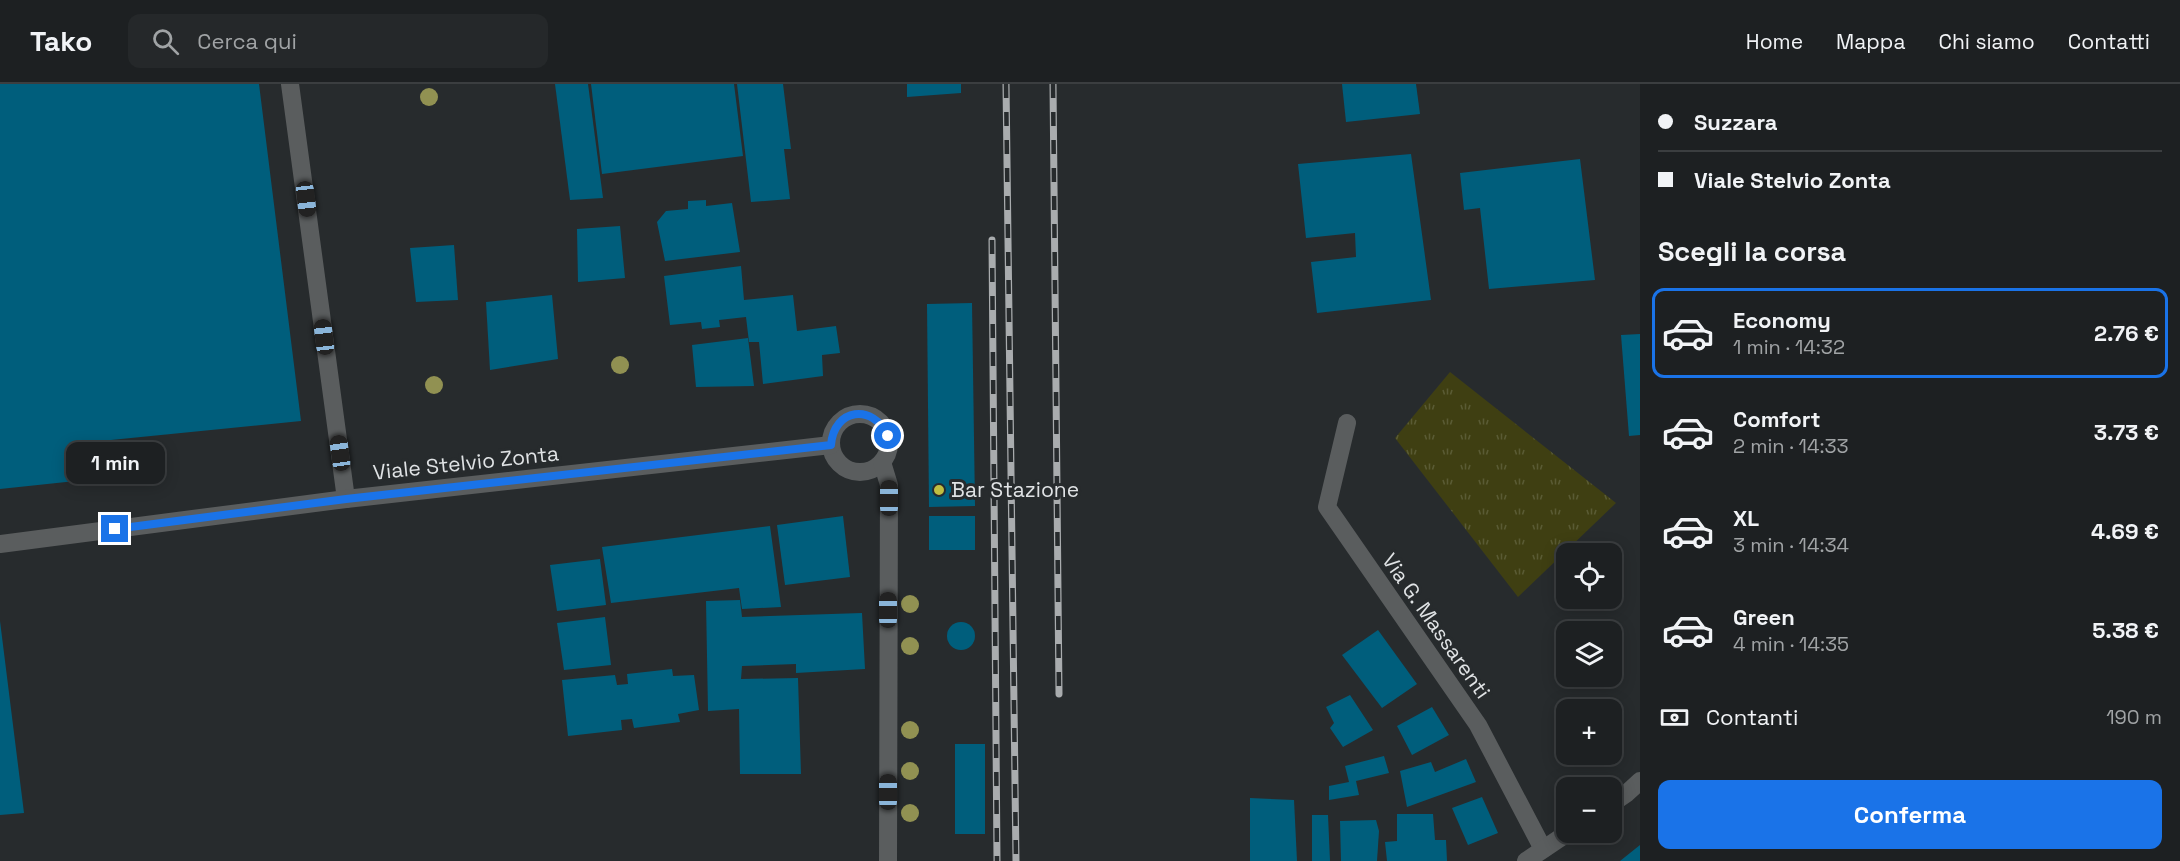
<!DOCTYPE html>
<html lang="it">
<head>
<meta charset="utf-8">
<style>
  body { margin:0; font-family:"Space Grotesk",sans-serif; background:#25282a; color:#f1f3f6; height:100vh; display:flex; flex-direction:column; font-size:22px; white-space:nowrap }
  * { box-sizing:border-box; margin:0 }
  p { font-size:20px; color:#a0a3a5 }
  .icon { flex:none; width:33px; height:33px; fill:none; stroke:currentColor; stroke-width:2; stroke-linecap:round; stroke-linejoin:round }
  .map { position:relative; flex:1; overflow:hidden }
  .panel { display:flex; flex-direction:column; background:#1d2022; width:540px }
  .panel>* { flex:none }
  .top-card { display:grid; align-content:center; height:132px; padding:0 18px; background:#1d2022 }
  .tools { position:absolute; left:1556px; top:459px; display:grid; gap:12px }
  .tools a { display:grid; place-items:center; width:66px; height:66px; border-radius:12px; background:#1d2022; box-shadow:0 3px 15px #0003,0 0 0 2px #3b3e40; font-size:30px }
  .end { position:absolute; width:27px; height:27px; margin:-14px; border:8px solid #1a73e8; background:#fff; box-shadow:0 0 0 3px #fff }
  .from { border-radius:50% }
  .bubble { position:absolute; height:42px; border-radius:12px; background:#1d2022; box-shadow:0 3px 15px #0003,0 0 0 2px #3b3e40; font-size:20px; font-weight:700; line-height:42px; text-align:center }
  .car { position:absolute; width:18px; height:36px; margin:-18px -9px; border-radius:8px; box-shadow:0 0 4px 2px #0007; background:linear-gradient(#222 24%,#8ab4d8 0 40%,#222 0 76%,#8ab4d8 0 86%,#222 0) }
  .top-card b { display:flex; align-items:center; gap:21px; height:57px; font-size:22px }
  .top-card b+b { border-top:2px solid #3b3e40 }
  .top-card i { width:15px; height:15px; background:#f1f3f6 }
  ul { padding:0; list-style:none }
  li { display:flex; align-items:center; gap:18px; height:90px; margin:0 12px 9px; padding:0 6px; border:3px solid transparent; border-radius:12px }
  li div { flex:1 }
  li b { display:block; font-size:22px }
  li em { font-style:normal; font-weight:700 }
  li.selected { border-color:#1a73e8 }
  li>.icon { width:54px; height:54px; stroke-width:1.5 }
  h2 { padding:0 18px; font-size:27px; line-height:72px }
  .pay { display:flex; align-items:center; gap:15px; height:66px; padding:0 18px; font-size:22px }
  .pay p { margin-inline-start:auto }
  .action { display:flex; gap:12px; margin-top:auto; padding:12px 18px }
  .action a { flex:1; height:69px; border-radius:12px; background:#1a73e8; color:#fff; font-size:24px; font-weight:700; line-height:69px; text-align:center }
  header { display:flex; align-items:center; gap:36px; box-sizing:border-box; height:84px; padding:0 30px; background:#1d2022; border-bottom:2px solid #3b3e40 }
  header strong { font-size:28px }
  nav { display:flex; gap:33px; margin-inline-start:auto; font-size:21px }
  .search { width:420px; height:54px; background:#25282a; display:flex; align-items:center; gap:15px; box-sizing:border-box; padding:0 21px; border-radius:12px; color:#a0a3a5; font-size:22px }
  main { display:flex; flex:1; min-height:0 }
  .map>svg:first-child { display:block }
  .grass { fill:url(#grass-tufts) }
  .building { fill:#005e7c }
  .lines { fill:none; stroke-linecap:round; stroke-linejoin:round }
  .street { stroke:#5a5d5e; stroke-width:18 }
  .rail-casing { stroke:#a9acae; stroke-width:7 }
  .rail { stroke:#272b2d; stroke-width:4.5; stroke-dasharray:14; stroke-linecap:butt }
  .tree { fill:#919152 }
  .route { stroke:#1a73e8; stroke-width:8 }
  .poi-dot { fill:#c0be41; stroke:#272b2d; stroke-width:2 }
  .labels { text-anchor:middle; stroke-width:6; stroke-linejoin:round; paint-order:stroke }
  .street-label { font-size:21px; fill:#e0e3e5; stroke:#272b2d }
  .poi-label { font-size:21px; fill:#e0e3e5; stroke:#272b2d; text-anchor:start }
</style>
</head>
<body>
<header>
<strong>Tako</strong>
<div class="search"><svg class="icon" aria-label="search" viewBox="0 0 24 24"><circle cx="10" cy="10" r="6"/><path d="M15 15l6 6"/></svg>Cerca qui</div>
<nav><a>Home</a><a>Mappa</a><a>Chi siamo</a><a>Contatti</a></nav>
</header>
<main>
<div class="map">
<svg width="1640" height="777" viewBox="0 0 1640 777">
  <defs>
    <pattern id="grass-tufts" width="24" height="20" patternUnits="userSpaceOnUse" patternTransform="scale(1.5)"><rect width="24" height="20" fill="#3f3f12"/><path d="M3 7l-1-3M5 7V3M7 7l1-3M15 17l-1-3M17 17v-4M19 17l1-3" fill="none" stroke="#5a5b34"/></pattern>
  </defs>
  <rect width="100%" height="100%" fill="#272b2d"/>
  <polygon class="grass" points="1450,288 1616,419 1518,513 1395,354"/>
  <g class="building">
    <polygon points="0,0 259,0 301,337 91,358 104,394 0,405"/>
    <polygon points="555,0 588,0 603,114 570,116"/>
    <polygon points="591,0 734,0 743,72 602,90"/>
    <polygon points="737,0 783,0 791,65 784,65 790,115 751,118"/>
    <polygon points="907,0 961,0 961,9 907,13"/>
    <polygon points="1342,0 1416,0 1420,30 1346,38"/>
    <polygon points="1411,70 1431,216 1317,229 1311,178 1356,173 1355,149 1306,154 1298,80"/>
    <polygon points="1580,75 1595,196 1489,205 1480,124 1464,126 1460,89"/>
    <polygon points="706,116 706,122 732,119 740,168 665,177 657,138 666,127 688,125 688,117"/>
    <polygon points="620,142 625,194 578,198 577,145"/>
    <polygon points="454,161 458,216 416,218 410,164"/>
    <polygon points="741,182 744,216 793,211 797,247 836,242 840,269 822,271 823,292 763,300 759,258 749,258 746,233 719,236 720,243 702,245 701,238 670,241 664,192"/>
    <polygon points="552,211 558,275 490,286 486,218"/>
    <polygon points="972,219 975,422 929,423 927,220"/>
    <polygon points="1640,250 1640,351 1629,352 1621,251"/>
    <polygon points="748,254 754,302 696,303 692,261"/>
    <polygon points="843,432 850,493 785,501 777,441"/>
    <rect x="929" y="432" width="46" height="34"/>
    <polygon points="770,442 781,523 742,525 739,504 611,519 602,463"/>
    <polygon points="600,475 606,521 557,527 550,481"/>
    <polygon points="740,516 742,533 862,529 865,585 796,589 796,580 742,582 741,595 798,594 801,690 740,690 739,625 708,627 706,517"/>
    <polygon points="605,533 611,581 564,586 557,539"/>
    <polygon points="0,537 24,729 0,731"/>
    <circle cx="961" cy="552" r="14"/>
    <polygon points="1378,546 1417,600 1382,624 1342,571"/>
    <polygon points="672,585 673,592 694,591 699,626 678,630 680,638 634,644 632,635 621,636 622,646 568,652 562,596 615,591 617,601 628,600 627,590"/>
    <polygon points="1350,611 1373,646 1343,663 1330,644 1334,639 1326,623"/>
    <polygon points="1432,623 1449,651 1412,671 1397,642"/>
    <rect x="955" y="660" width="30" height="90"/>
    <polygon points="1384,672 1389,689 1356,697 1359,711 1329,716 1329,702 1349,698 1345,682"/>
    <polygon points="1466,675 1476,698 1407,723 1400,687 1431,678 1435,688"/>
    <polygon points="1482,713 1498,749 1468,761 1452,724"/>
    <polygon points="1250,714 1294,716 1297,777 1250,777"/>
    <polygon points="1397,730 1433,730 1435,756 1446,756 1447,777 1387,777 1385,758 1397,757"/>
    <polygon points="1312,731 1328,731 1330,777 1312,777"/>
    <polygon points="1376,736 1379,747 1377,777 1341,777 1340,737"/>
    <polygon points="1640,761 1640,777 1620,777"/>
  </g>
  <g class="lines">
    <g class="street">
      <polyline points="290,0 346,415"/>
      <circle cx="860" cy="359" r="29"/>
      <polyline points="1347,339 1327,423 1478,641 1543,765"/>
      <polyline points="882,378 889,401 888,777"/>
      <polyline points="0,460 346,415 831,361"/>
      <polyline points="1611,720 1627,709 1640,697"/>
      <polyline points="1526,777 1569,748"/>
    </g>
    <g class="rail-casing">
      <g id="rail">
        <polyline points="1006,0 1016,777"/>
        <polyline points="1053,0 1059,610"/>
        <polyline points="992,156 997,777"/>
      </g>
    </g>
    <use href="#rail" class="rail"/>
  </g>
  <g class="tree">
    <circle cx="429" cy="13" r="9"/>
    <circle cx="620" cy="281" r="9"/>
    <circle cx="434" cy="301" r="9"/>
    <circle cx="910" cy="520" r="9"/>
    <circle cx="910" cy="562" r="9"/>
    <circle cx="910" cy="646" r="9"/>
    <circle cx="910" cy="687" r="9"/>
    <circle cx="910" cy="729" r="9"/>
  </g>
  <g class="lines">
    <path class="route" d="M115 445 346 415 831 361C834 324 873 319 888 352"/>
  </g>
  <circle class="poi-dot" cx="939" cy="406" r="6"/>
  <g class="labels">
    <g class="street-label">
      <text transform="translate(466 379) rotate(-6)" y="7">Viale Stelvio Zonta</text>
      <text transform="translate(1436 542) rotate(55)" y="7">Via G. Massarenti</text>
    </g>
    <g class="poi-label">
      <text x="951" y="413">Bar Stazione</text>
    </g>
  </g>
</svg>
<div class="tools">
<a><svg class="icon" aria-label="locate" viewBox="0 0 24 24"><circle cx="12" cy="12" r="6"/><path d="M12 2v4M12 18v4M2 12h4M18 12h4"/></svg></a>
<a><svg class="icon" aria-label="layers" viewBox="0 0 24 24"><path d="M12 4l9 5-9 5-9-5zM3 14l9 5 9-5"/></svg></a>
<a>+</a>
<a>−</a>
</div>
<i class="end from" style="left:888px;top:352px"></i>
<i class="end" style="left:115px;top:445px"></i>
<div class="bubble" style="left:66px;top:358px;width:99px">1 min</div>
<i class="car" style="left:306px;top:115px;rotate:173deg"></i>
<i class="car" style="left:324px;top:253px;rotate:353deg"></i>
<i class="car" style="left:340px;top:369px;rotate:352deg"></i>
<i class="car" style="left:889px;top:414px;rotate:0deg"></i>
<i class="car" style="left:888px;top:526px;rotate:0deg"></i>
<i class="car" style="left:888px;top:708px;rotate:0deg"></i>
</div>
<section class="panel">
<div class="top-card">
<b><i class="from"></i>Suzzara</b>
<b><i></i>Viale Stelvio Zonta</b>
</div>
<h2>Scegli la corsa</h2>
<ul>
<li class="selected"><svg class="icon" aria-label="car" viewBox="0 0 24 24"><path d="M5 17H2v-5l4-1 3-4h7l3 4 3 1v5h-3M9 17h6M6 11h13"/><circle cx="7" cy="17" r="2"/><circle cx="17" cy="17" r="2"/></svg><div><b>Economy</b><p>1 min · 14:32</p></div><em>2.76 €</em></li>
<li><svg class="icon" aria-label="car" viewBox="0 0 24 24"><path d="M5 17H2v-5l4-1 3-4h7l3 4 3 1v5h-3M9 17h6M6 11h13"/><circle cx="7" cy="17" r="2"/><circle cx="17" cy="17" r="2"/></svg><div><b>Comfort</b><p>2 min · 14:33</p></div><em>3.73 €</em></li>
<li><svg class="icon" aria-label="car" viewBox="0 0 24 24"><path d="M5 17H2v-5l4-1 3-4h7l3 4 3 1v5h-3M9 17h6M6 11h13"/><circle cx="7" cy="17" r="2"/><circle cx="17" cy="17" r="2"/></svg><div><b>XL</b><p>3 min · 14:34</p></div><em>4.69 €</em></li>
<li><svg class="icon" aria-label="car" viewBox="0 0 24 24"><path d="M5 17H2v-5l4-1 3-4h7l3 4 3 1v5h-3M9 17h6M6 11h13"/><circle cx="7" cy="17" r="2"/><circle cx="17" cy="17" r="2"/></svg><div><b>Green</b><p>4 min · 14:35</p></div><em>5.38 €</em></li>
</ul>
<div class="pay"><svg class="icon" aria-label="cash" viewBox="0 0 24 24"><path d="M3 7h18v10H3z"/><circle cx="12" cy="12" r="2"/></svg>Contanti<p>190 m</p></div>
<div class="action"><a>Conferma</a></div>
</section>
</main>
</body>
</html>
